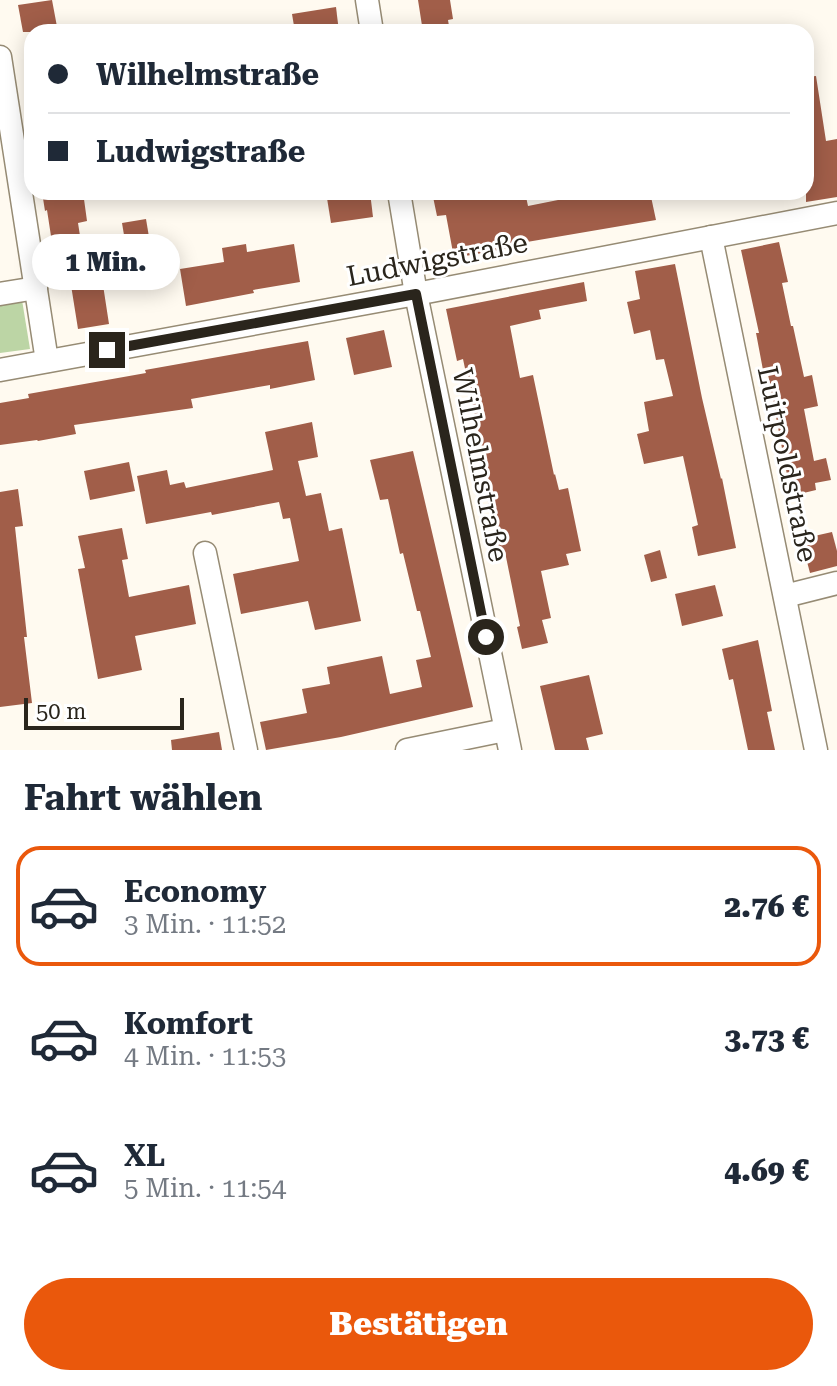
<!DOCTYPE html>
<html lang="de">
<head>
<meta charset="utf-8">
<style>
  body { margin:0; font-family:"Roboto Serif",serif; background:#f6f6f7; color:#1f2937; height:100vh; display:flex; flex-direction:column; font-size:30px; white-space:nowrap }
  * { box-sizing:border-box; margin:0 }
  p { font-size:26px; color:#747a83 }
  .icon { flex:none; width:44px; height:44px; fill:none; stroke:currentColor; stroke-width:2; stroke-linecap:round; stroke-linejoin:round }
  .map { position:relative; height:750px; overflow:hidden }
  .details { display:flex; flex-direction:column; background:#fff; flex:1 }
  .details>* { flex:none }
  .guide { position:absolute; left:24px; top:24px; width:790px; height:176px; border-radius:24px; box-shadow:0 4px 20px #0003; display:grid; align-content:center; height:176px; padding:0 24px; background:#fff }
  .scale { position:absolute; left:24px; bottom:20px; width:160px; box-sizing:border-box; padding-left:8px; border:4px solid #2a251c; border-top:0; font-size:22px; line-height:28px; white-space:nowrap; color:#2a251c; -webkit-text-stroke:6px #fff; paint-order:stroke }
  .end { position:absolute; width:36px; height:36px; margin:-18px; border:10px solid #2a251c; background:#fff; box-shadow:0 0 0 4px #fff }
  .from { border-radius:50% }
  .bubble { position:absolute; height:56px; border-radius:28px; background:#fff; box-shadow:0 4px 20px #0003; font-size:26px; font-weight:800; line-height:56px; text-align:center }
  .guide b { display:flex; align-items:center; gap:28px; height:76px; font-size:30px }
  .guide b+b { border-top:2px solid #e0e1e3 }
  .guide i { width:20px; height:20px; background:#1f2937 }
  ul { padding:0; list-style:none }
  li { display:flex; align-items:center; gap:24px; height:120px; margin:0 16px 12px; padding:0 8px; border:4px solid transparent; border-radius:24px }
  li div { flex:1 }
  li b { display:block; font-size:30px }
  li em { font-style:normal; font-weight:800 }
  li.on { border-color:#ea580c }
  li>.icon { width:72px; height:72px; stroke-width:1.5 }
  h2 { padding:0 24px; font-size:36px; line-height:96px }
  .action { display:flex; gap:16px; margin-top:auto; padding:16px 24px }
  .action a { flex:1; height:92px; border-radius:48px; background:#ea580c; color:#fff; font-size:32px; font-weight:800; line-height:92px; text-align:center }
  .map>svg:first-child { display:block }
  .green { fill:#bcd5a5 }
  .building { fill:#a15e49 }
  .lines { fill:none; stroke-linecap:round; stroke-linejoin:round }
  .minor-casing { stroke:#968b74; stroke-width:25 }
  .minor { stroke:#fff; stroke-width:22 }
  .route { stroke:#2a251c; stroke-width:10 }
  .labels { text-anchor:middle; stroke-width:6; stroke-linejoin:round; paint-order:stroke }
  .street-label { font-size:28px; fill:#2a251c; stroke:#fff }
</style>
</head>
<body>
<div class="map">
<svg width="837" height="750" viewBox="0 0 837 750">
  <rect width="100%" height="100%" fill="#fffaf0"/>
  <polygon class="green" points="22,300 30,349 0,353 0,304"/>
  <g class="building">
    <polygon points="52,0 58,32 23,32 18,5"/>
    <polygon points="418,0 450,0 453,19 448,20 450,32 423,32"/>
    <polygon points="336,7 339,32 295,32 292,14"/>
    <polygon points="816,76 826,141 837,139 837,197 806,202 806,77"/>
    <polygon points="42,192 83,192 87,221 78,223 88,287 103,285 109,324 78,329 67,260 55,262 47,210 45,211"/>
    <polygon points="326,192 370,192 373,217 331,223"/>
    <polygon points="432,192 525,192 528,206 573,197 572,192 650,192 656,220 521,243 522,246 454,258 446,215 437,216"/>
    <polygon points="146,219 156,279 132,283 122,223"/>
    <polygon points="779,242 788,282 782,283 791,326 793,326 804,377 812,375 818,406 804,409 814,461 826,458 831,480 815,483 816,490 791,496 767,369 763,370 756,333 759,333 741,250"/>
    <polygon points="246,244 247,252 294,244 300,282 253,290 254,293 186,306 180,269 224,262 222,248"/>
    <polygon points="675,264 702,398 721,479 722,478 736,548 698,556 692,527 698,525 683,456 644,464 637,434 649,431 644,402 673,396 664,359 656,360 650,330 634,334 627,302 640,299 635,271"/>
    <polygon points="584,282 587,301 539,310 541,319 510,326 520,378 533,375 554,475 555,474 559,490 568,488 581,551 566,554 569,565 541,571 551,618 542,620 548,643 522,649 517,627 520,626 505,552 499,553 485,488 490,486 463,359 457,361 446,309"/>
    <polygon points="384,330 392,367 354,375 346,338"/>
    <polygon points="308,341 315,380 270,389 270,385 191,399 193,408 74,425 76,434 38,441 37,440 0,445 0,403 29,398 28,394 146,373 145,370"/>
    <polygon points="312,422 318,457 298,461 306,496 321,493 329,531 342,528 361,621 315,630 308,601 241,614 233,574 299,561 290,518 283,519 279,502 212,515 211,512 146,524 137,476 167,470 170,485 184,482 186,488 273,470 265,432"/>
    <polygon points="413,451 473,707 341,737 266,750 260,722 307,713 302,689 330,684 327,667 382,656 390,694 422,687 416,660 431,657 420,611 417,611 403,553 400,554 388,499 380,500 370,460"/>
    <polygon points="129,462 135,491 90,500 84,471"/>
    <polygon points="18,489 23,526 15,527 27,637 24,637 32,703 0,707 0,492"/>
    <polygon points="122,528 128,559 122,560 129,597 189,585 196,624 135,636 142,670 98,679 78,569 85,568 78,536"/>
    <polygon points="832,532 837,551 837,566 810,573 801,539"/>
    <polygon points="660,550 667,578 651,582 644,555"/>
    <polygon points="715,585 723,616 682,626 675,594"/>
    <polygon points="758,640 772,711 767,712 775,750 748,750 733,679 729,680 722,649"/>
    <polygon points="589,675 603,734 586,738 589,750 555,750 540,686"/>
    <polygon points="219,732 222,750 172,750 171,740"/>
  </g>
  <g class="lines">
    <g class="minor-casing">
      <g id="minor">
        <polyline points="367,0 372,32"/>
        <polyline points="0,57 47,361"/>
        <polyline points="399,192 416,294 510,750"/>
        <polyline points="711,237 816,750"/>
        <polyline points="0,294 36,288"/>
        <polyline points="0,370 416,294 837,213"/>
        <polyline points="205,553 246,750"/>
        <polyline points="785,596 837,583"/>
        <polyline points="407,750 505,730"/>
      </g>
    </g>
    <use href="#minor" class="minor"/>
  </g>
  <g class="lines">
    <polyline class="route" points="107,350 416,294 486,637"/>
  </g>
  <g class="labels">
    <g class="street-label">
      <text transform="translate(437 259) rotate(-11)" y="10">Ludwigstraße</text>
      <text transform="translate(788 464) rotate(78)" y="10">Luitpoldstraße</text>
      <text transform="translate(481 465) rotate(79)" y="10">Wilhelmstraße</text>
    </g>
  </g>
</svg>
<div class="scale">50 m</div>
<i class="end from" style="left:486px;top:637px"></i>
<i class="end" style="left:107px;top:350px"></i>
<div class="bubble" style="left:32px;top:234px;width:148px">1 Min.</div>
<div class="guide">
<b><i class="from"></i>Wilhelmstraße</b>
<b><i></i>Ludwigstraße</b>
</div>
</div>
<section class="details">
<h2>Fahrt wählen</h2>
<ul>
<li class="on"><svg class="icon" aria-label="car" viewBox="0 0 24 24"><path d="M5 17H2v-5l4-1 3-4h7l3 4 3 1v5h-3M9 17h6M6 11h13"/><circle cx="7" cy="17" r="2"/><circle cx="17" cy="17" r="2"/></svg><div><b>Economy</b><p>3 Min. · 11:52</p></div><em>2.76 €</em></li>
<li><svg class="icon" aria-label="car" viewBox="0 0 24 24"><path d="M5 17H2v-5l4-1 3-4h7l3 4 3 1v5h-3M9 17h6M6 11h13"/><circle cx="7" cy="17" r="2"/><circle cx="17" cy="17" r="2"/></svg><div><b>Komfort</b><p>4 Min. · 11:53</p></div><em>3.73 €</em></li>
<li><svg class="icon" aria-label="car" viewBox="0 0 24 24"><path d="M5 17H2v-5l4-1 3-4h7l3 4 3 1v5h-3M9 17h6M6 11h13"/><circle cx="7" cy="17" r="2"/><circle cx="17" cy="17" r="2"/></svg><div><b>XL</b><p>5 Min. · 11:54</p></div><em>4.69 €</em></li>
</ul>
<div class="action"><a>Bestätigen</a></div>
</section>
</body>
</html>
